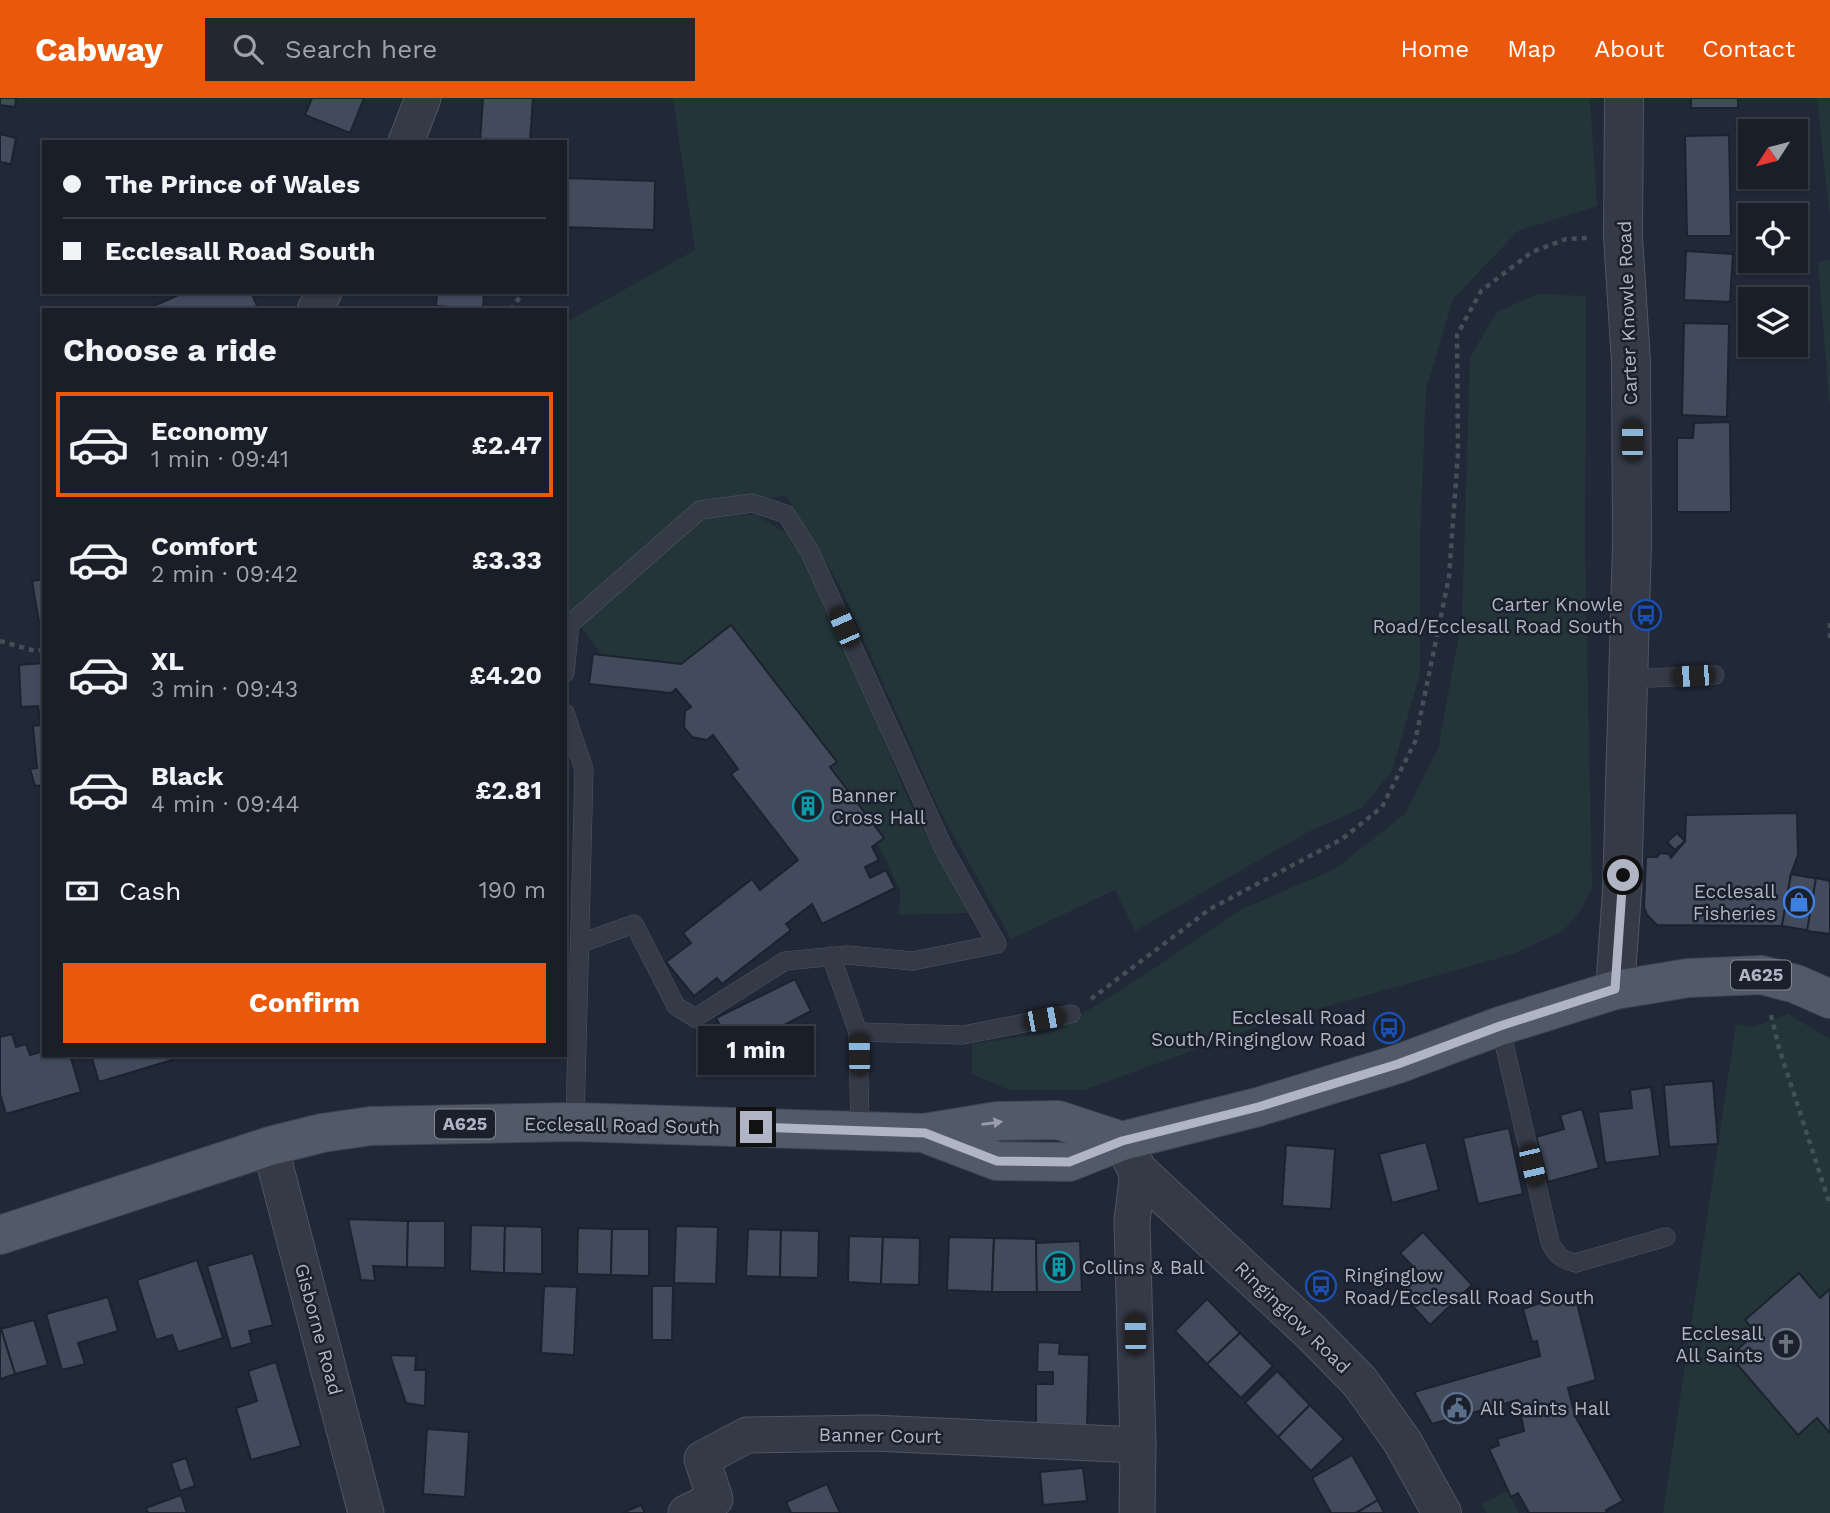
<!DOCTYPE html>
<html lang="en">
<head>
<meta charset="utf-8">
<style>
  body { margin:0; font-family:"Work Sans",sans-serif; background:#222731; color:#f1f3f6; height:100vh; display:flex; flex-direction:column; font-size:26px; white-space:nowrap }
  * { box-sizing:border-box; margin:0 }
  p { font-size:23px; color:#9fa2a8 }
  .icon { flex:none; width:38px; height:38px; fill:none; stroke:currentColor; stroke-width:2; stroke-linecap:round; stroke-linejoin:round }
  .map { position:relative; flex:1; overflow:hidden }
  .sheet { position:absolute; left:42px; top:210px; width:525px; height:749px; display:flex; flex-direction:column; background:#191e29; border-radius:0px; box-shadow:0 2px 5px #0004,0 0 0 2px #373c46 }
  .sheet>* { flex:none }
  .banner { position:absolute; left:42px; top:42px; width:525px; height:154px; border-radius:0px; box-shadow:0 2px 5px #0004,0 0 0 2px #373c46; display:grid; align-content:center; height:154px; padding:0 21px; background:#191e29 }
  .needle { width:46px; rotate:234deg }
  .fabs { position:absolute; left:1738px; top:21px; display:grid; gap:14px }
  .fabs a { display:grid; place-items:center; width:70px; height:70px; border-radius:0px; background:#191e29; box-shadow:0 2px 5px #0004,0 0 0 2px #373c46; font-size:35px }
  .end { position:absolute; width:32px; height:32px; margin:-16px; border:9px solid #afb5c4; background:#111; box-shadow:0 0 0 4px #111 }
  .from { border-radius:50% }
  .bubble { position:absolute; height:49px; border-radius:0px; background:#191e29; box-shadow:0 2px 5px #0004,0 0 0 2px #373c46; font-size:23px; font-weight:700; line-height:49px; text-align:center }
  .car { position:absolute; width:21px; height:42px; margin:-21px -10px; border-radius:9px; box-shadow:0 0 5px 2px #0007; background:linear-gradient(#222 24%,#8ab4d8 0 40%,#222 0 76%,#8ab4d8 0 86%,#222 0) }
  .banner b { display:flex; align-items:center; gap:24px; height:66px; font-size:26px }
  .banner b+b { border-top:2px solid #373c46 }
  .banner i { width:18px; height:18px; background:#f1f3f6 }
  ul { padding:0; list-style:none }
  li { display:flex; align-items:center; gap:21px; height:105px; margin:0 14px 10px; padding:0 7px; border:4px solid transparent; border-radius:0px }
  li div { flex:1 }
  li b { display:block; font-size:26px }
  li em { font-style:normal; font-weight:700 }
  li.on { border-color:#ea580c }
  li>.icon { width:63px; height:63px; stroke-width:1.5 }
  h2 { padding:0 21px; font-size:32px; line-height:84px }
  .pay { display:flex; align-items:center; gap:18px; height:77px; padding:0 21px; font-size:26px }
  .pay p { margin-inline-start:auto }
  .primary-button { display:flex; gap:14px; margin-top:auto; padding:14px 21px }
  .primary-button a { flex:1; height:80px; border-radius:0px; background:#ea580c; color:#fff; font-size:28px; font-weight:700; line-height:80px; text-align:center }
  header { display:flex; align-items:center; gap:42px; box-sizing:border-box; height:98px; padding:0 35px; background:#ea580c; color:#fff }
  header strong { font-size:33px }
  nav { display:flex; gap:38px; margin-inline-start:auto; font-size:24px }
  .search { width:490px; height:63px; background:#222731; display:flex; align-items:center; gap:18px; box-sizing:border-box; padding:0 24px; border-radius:0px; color:#9fa2a8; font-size:26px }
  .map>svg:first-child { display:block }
  .green { fill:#243539 }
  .building { fill:#424b5c; stroke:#1c222e; stroke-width:2 }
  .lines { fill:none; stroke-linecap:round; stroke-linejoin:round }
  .service-casing { stroke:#4f5562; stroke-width:19 }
  .minor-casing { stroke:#4f5562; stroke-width:37 }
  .tertiary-casing { stroke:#4f5562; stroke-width:40 }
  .primary-casing { stroke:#3e4451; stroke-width:40 }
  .path { stroke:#415155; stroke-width:4.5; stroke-dasharray:5 5; stroke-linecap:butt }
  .service { stroke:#353a47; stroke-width:18 }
  .minor { stroke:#353a47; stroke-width:35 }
  .tertiary { stroke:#353a47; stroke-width:38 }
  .primary { stroke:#525967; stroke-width:38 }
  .oneway { fill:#989ead }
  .route { stroke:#afb5c4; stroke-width:9 }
  .labels { text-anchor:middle; stroke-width:5; stroke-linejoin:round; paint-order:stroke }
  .shield { fill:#1a202c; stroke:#828896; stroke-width:2 }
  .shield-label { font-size:18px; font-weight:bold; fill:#afb5c4 }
  .street-label { font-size:19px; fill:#afb5c4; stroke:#1a202c }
  .poi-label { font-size:19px; fill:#afb5c4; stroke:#1a202c; text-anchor:end }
</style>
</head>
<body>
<header>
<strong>Cabway</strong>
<div class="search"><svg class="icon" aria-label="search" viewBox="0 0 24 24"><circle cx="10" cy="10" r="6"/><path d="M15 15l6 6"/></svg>Search here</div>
<nav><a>Home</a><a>Map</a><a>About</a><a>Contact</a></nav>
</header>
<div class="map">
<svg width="1830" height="1415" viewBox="0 0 1830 1415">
  <rect width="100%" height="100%" fill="#212837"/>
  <g class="green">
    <polygon points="673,0 1590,0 1597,108 1518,133 1453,201 1426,291 1420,441 1420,576 1392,673 1362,710 1308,734 1135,833 1115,792 1011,841 939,711 840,488 786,398 700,409 565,528 565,225 695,152"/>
    <polygon points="1817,0 1830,0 1830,121"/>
    <polygon points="1830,162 1830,313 1818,164"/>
    <polygon points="1538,196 1586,198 1585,451 1592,789 1579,815 1563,833 1513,856 1268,925 1084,992 1009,992 972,976 972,946 1053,934 1143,878 1240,812 1335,771 1405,716 1438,651 1462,521 1470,259 1497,214"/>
    <polygon points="735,417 757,417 795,441 821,487 910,706 968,815 899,817 900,792 877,745 884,739 830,669 836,663 731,527 681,566 602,557 578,525 693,422"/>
    <polygon points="1788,916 1830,941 1830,1415 1663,1415 1736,926 1753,929"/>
    <polygon points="1508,1393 1519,1415 1487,1415 1482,1406"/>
  </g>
  <g class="building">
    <polygon points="0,0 16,0 15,9 0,7"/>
    <polygon points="312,0 364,0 350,35 305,17"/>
    <polygon points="483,0 533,0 530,44 480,44"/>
    <rect x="1691" y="0" width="47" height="10"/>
    <polygon points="0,36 16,40 11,66 0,64"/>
    <polygon points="1729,37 1731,138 1687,138 1685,38"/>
    <polygon points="565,80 655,83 654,132 565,129"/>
    <polygon points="1686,153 1733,156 1730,204 1684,202"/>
    <polygon points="185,194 251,194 259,212 145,212"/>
    <polygon points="437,194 484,194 483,212 436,208"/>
    <polygon points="1684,225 1729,226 1727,319 1682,317"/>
    <polygon points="1730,324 1731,414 1677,414 1677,340 1693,340 1694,325"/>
    <polygon points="44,481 44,524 39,524 32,483"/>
    <polygon points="731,527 837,664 830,669 884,740 872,749 879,762 865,769 870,780 886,772 895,790 822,826 812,806 786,826 791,832 722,886 717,880 694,898 666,864 691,845 683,835 752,781 760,792 798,762 731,676 738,671 713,637 707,642 692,639 684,629 685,613 691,609 676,591 671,595 589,586 593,556 681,566"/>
    <polygon points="44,565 44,687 35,688 30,671 37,670 33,628 41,627 38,608 21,609 19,567"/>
    <polygon points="1797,715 1798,757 1791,776 1782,828 1657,827 1647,817 1644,809 1646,759 1657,759 1660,755 1669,756 1671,760 1685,743 1686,717"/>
    <polygon points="1677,735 1685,743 1675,752 1667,744"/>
    <polygon points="1791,776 1830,783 1830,836 1782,828"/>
    <polygon points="1816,780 1830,783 1830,836 1807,833"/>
    <polygon points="795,881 811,913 786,926 802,957 773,972 755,935 730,947 716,920"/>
    <polygon points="12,936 16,949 26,946 30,957 44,953 44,957 70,957 81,994 6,1016 0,996 0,939"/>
    <polygon points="91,957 170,957 172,962 99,984"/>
    <polygon points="1713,983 1718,1046 1669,1049 1664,987"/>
    <polygon points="1651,989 1660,1058 1605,1065 1598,1014 1632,1010 1630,992"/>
    <polygon points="1582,1011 1599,1070 1548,1084 1536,1039 1564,1031 1560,1017"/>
    <polygon points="1509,1030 1523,1096 1478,1106 1463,1040"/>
    <polygon points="1426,1044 1439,1092 1392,1105 1379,1056"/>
    <polygon points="1286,1047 1335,1051 1331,1111 1282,1108"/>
    <polygon points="348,1121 408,1123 407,1169 373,1168 375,1183 361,1182"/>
    <polygon points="408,1123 445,1123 445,1170 407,1169"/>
    <polygon points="471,1127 505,1128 504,1175 470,1173"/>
    <polygon points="505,1128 542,1129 542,1176 504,1175"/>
    <polygon points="676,1128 718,1129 716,1186 674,1185"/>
    <polygon points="578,1130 612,1131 611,1177 577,1176"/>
    <polygon points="612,1131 649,1131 649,1178 611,1177"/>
    <polygon points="748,1131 781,1132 780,1179 746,1178"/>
    <polygon points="781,1132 819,1133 818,1180 780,1179"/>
    <polygon points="1423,1134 1472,1187 1430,1227 1399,1193 1419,1175 1400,1155"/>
    <polygon points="849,1138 883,1139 881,1186 848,1184"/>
    <polygon points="883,1139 920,1140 919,1187 881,1186"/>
    <polygon points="949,1139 994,1140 992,1194 947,1192"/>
    <polygon points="994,1140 1036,1141 1037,1194 992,1194"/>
    <polygon points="1080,1143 1082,1194 1037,1194 1036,1145"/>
    <polygon points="253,1155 273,1227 249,1233 252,1245 231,1251 207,1168"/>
    <polygon points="197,1162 223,1240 178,1254 172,1237 156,1242 137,1182"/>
    <polygon points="1799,1175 1820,1200 1830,1191 1830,1335 1817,1320 1798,1337 1730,1258 1756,1235 1745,1222"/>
    <polygon points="544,1188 577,1189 574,1257 541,1255"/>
    <polygon points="652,1188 673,1188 672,1242 652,1242"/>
    <polygon points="1574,1193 1596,1282 1568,1290 1575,1318 1623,1403 1606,1412 1607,1415 1529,1415 1518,1395 1511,1399 1489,1351 1499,1347 1497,1341 1524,1333 1518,1302 1432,1326 1414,1294 1540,1258 1537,1243 1532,1244 1523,1211"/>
    <polygon points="108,1199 118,1233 78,1245 85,1266 62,1272 46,1216"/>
    <polygon points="1207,1201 1240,1235 1207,1266 1175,1233"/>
    <polygon points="34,1222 48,1267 15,1276 1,1231"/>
    <polygon points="1,1231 15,1276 0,1281 0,1232"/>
    <polygon points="1240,1235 1273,1268 1241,1300 1207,1266"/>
    <polygon points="1038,1244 1060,1245 1059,1256 1089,1257 1087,1328 1036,1327 1036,1286 1053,1286 1053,1274 1037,1274"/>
    <polygon points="390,1257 416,1258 415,1272 426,1272 425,1308 406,1305"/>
    <polygon points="276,1264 301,1348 251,1362 236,1310 257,1303 248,1273"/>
    <polygon points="1277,1273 1310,1307 1278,1339 1245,1305"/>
    <polygon points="1310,1307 1344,1341 1311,1373 1278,1339"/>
    <polygon points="427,1331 469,1334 465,1399 423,1396"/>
    <polygon points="1352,1357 1378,1402 1356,1415 1331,1415 1312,1380"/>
    <polygon points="186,1360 195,1388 180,1393 171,1365"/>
    <polygon points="1083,1370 1087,1403 1043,1407 1040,1374"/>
    <polygon points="827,1386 840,1415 791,1415 786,1404"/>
    <polygon points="181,1397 187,1415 148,1415 146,1410"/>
    <polygon points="1378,1402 1384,1415 1356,1415"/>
    <polygon points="641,1407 645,1415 622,1415"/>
  </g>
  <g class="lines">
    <g class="service-casing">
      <g id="service">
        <polyline points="565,575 570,526 700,412 752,405 786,416 810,454 944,751 997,846 913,863 847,857 785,863 695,920 676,908 634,826 581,845"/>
        <polyline points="1629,581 1715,577"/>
        <polyline points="565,615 584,671 575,1024"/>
        <polyline points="831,858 858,934 963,937 1071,916"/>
        <path d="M1500 928 1550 1144C1556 1157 1562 1162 1576 1165L1666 1139"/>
        <polyline points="858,934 860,1032"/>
      </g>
    </g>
    <g class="minor-casing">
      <g id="minor">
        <polyline points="406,44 423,0"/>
        <polyline points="315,212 324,194"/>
        <polyline points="270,1048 366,1415"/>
        <polyline points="686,1415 715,1401 702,1361 747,1337 872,1335 1138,1347"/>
        <polyline points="1137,1415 1138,1347 1132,1123 1138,1073"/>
      </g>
    </g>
    <g class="tertiary-casing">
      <g id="tertiary">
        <polyline points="1615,892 1622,793 1632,446 1631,264 1623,139 1624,0"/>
        <polyline points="1122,1043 1138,1073 1311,1234 1360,1284 1402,1343 1442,1415"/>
      </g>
    </g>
    <g class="primary-casing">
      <g id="primary">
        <polyline points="926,1036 997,1063 1069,1064 1122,1043 1258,1009 1398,966 1500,928 1615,892 1688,880 1762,877 1796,886 1830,901"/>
        <polyline points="0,1137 270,1048 322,1035 371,1028 575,1024 924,1035 997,1023 1058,1022 1122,1043"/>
      </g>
    </g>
    <g class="path">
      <polyline points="511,212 523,194"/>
      <polyline points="1830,525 1830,542"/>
      <polyline points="0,543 35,553 44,552"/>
      <polyline points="1091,901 1210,811 1342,741 1382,709 1415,644 1449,479 1458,355 1457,237 1481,193 1532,154 1566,141 1588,140"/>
      <polyline points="1771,917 1779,950 1830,1107"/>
    </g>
    <use href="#service" class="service"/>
    <use href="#minor" class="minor"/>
    <use href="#tertiary" class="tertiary"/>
    <use href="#primary" class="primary"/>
  </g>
  <defs><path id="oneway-solid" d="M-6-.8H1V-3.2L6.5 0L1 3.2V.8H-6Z" transform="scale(1.75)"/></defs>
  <use class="oneway" href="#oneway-solid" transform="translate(992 1025) rotate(-7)"/>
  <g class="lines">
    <polyline class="route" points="756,1029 925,1035 997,1063 1069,1064 1122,1043 1258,1009 1398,966 1500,928 1615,891 1623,777"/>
  </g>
  <defs>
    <g id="bus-ring" transform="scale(1.575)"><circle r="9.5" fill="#1a202c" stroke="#1a4fb4" stroke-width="1.5"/><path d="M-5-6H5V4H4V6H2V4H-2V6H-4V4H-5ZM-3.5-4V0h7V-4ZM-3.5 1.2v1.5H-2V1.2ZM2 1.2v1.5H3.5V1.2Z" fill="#1a4fb4"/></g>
    <g id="building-ring" transform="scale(1.575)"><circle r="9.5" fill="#1a202c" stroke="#0f9aa8" stroke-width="1.5"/><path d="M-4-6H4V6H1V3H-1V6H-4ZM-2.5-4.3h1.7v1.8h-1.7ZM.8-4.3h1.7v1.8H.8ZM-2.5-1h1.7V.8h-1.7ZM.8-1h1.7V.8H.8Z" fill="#0f9aa8"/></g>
    <g id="shop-ring" transform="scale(1.575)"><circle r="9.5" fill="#1a202c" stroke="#3f7fe0" stroke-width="1.5"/><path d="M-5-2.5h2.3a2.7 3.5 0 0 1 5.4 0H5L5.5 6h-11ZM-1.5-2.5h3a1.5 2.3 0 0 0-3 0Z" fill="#3f7fe0"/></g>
    <g id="church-ring" transform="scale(1.575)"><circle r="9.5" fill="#1a202c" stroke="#6b7280" stroke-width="1.5"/><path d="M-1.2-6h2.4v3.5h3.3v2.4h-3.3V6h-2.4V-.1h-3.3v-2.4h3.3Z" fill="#6b7280"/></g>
    <g id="civic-ring" transform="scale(1.575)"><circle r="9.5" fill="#1a202c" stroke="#5c6f8a" stroke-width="1.5"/><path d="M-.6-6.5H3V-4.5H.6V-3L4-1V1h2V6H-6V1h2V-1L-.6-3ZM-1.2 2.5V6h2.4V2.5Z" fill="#5c6f8a"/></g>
  </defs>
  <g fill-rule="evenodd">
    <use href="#bus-ring" x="1646" y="517"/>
    <use href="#building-ring" x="808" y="708"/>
    <use href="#shop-ring" x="1799" y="804"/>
    <use href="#bus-ring" x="1389" y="930"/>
    <use href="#building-ring" x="1059" y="1169"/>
    <use href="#bus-ring" x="1321" y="1188"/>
    <use href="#church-ring" x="1786" y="1246"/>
    <use href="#civic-ring" x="1457" y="1310"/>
  </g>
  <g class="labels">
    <g class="shield">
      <rect x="1731" y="862.5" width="60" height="29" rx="5"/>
      <rect x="435" y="1011.5" width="60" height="29" rx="5"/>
    </g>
    <g class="shield-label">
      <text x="1761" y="883">A625</text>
      <text x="465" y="1032">A625</text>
    </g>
    <g class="street-label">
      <text transform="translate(1627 215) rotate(-92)" y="7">Carter Knowle Road</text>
      <text transform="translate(622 1027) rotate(1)" y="7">Ecclesall Road South</text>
      <text transform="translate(1293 1219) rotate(44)" y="7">Ringinglow Road</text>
      <text transform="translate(319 1231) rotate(75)" y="7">Gisborne Road</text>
      <text transform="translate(880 1337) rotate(1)" y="7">Banner Court</text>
    </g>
    <g class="poi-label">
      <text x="1623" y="513">Carter Knowle<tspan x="1623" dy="22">Road/Ecclesall Road South</tspan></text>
      <text x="831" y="704" text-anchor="start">Banner<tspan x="831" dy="22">Cross Hall</tspan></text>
      <text x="1776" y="800">Ecclesall<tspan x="1776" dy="22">Fisheries</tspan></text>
      <text x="1366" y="926">Ecclesall Road<tspan x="1366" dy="22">South/Ringinglow Road</tspan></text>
      <text x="1082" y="1176" text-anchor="start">Collins &amp; Ball</text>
      <text x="1344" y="1184" text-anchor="start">Ringinglow<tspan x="1344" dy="22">Road/Ecclesall Road South</tspan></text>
      <text x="1763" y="1242">Ecclesall<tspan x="1763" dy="22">All Saints</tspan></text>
      <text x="1480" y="1317" text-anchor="start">All Saints Hall</text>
    </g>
  </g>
</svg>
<div class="fabs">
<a><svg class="needle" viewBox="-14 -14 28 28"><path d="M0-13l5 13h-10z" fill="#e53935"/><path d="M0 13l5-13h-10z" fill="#9fa2a8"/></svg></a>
<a><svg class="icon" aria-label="locate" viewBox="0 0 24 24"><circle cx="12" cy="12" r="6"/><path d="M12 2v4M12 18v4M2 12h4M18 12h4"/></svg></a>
<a><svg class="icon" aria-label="layers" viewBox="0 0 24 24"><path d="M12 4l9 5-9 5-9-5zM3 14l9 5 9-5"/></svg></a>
</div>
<i class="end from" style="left:1623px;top:777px"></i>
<i class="end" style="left:756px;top:1029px"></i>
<div class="bubble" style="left:698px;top:928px;width:116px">1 min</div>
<i class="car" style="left:1632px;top:342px;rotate:0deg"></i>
<i class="car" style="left:844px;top:529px;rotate:336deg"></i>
<i class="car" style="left:1693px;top:578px;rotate:267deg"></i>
<i class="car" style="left:1044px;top:921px;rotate:79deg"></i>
<i class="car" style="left:859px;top:956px;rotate:359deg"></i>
<i class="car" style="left:1532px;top:1067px;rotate:167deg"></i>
<i class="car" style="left:1135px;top:1236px;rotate:359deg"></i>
<div class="banner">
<b><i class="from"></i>The Prince of Wales</b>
<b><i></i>Ecclesall Road South</b>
</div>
<section class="sheet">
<h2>Choose a ride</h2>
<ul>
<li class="on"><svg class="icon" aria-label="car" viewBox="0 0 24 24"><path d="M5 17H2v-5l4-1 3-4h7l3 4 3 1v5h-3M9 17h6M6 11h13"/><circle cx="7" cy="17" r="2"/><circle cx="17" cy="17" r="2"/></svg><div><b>Economy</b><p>1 min · 09:41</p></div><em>£2.47</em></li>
<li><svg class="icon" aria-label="car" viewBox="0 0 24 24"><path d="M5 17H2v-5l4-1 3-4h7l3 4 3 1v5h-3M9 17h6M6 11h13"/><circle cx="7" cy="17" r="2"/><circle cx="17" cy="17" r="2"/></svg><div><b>Comfort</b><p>2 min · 09:42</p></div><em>£3.33</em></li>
<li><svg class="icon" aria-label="car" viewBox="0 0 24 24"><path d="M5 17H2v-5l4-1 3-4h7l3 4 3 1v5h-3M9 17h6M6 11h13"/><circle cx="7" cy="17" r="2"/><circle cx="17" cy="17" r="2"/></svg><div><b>XL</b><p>3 min · 09:43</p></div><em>£4.20</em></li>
<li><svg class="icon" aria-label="car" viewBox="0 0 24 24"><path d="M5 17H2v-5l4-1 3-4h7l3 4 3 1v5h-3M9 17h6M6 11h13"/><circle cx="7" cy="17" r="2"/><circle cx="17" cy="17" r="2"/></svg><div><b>Black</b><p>4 min · 09:44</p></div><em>£2.81</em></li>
</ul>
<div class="pay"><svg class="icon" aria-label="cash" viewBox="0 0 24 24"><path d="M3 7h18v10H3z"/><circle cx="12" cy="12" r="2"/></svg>Cash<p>190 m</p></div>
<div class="primary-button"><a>Confirm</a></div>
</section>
</div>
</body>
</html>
